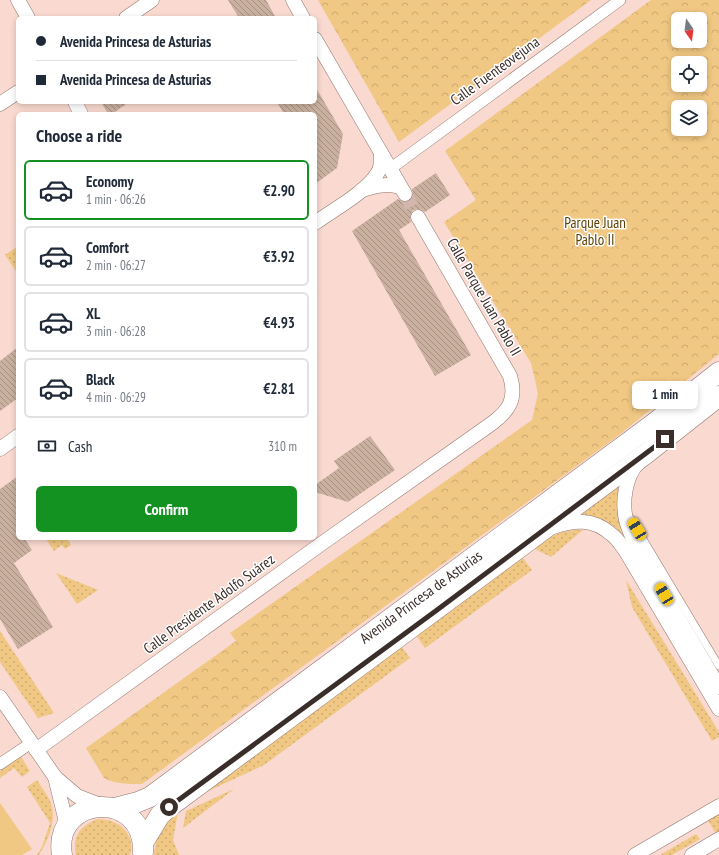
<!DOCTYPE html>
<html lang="en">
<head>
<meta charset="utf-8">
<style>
  body { margin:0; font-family:"PT Sans Narrow",sans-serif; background:#f2f2f3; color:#1f2937; height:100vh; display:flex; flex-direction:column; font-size:15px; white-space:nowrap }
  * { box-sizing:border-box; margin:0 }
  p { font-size:13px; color:#747a83 }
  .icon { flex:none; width:22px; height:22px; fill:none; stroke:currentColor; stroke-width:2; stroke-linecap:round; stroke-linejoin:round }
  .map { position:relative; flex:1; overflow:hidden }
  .details { position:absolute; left:16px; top:112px; width:301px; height:428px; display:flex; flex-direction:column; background:#fff; border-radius:6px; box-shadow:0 2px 6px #0003 }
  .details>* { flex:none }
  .top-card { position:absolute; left:16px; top:16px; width:301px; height:88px; border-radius:6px; box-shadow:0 2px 6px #0003; display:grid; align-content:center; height:88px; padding:0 20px; background:#fff }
  .needle { width:26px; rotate:166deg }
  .buttons { position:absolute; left:671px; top:12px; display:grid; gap:8px }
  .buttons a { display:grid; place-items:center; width:36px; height:36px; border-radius:6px; background:#fff; box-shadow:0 2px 6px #0003; font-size:20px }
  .end { position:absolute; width:18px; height:18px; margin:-9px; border:5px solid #3a2e2a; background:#fff; box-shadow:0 0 0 2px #fff }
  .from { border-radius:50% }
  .bubble { position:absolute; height:28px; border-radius:6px; background:#fff; box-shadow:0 2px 6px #0003; font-size:13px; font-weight:700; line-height:28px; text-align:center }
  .car { position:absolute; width:12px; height:24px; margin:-12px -6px; border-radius:5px; box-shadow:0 0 3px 1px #0007; background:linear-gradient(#f5c518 24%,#345 0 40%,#f5c518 0 76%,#345 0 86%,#f5c518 0) }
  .top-card b { display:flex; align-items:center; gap:14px; height:38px; font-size:15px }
  .top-card b+b { border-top:1px solid #e0e1e3 }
  .top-card i { width:10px; height:10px; background:#1f2937 }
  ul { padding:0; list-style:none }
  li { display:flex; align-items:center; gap:12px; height:60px; margin:0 8px 6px; padding:0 12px; border:2px solid #e0e1e3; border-radius:6px }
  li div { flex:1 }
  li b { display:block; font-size:15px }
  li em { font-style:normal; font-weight:700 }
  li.selected { border-color:#149221 }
  li>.icon { width:36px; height:36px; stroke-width:1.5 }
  h2 { padding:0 20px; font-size:18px; line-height:48px }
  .pay { display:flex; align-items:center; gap:10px; height:44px; padding:0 20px; font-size:15px }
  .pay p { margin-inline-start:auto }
  .cta { display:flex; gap:8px; margin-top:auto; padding:8px 20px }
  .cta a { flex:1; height:46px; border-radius:6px; background:#149221; color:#fff; font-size:16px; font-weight:700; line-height:46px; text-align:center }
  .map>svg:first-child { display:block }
  .grass { fill:#f0c783 }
  .park { fill:url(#park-crowns); fill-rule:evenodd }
  .garden { fill:url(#garden-dots) }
  .building { fill:url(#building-back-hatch) }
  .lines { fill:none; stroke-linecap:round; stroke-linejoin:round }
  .minor-tunnel { stroke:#d3b7af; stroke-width:14; stroke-dasharray:14 7; stroke-linecap:butt }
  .service-casing { stroke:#91756d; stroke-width:8 }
  .pedestrian-casing { stroke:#91756d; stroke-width:12 }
  .minor-casing { stroke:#91756d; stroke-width:15 }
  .secondary-casing { stroke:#91756d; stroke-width:21 }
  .service { stroke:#fff; stroke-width:7 }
  .pedestrian { stroke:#fff; stroke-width:11 }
  .minor { stroke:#fff; stroke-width:14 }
  .secondary { stroke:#fff; stroke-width:20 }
  .route { stroke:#3a2e2a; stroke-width:5 }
  .labels { text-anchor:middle; stroke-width:3; stroke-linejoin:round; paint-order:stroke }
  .street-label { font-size:15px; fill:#3a2e2a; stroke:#fff }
  .park-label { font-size:15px; fill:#5c3f01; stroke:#fff }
</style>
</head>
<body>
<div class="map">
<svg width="719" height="855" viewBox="0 0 719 855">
  <defs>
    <pattern id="park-crowns" width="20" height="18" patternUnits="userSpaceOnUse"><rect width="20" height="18" fill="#f0c783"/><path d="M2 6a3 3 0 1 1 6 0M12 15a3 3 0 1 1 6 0" fill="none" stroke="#cfab71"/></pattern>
    <pattern id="garden-dots" width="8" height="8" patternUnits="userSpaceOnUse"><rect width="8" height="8" fill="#f0c783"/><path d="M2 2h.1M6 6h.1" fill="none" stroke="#cfab71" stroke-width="1.8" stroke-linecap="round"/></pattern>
    <pattern id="building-back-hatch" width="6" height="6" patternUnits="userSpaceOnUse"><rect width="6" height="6" fill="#cab19f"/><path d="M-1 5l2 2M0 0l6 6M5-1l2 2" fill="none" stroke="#a59082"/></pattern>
  </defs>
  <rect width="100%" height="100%" fill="#f9d9d0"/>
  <polygon class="grass" points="0,803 32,849 22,855 0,855"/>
  <g class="park">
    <polygon points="318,0 591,0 399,142"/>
    <path d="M651 0H719V354L619 435 142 784C130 784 114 784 104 778L86 748 236 641 230 633 532 420 538 393 531 363 444 222 476 200 445 151ZM678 19H700V41H678ZM678 63H700V85H678ZM678 107H700V129H678Z"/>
  </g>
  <g class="garden">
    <polygon points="18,246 18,274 5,255"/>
    <path d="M622 484 619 519 623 534C609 521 600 517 581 514Z"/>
    <path d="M575 530H583L551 557 533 548C548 537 557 532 575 530Z"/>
    <polygon points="48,538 67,538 71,545 65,549 62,545 54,551 46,539"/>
    <polygon points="522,557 532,570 425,648 416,635"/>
    <polygon points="56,573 98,590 77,604"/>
    <polygon points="626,580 719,732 719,737 712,741 632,607"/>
    <polygon points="0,631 54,713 38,718 0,662"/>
    <polygon points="401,646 410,658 264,765 193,798"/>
    <polygon points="21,757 30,771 22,777 14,768 0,778 0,771"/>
    <path d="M37 780C41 787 47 794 50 801 58 818 48 841 39 855H37L42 847 50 823 27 787Z"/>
    <polygon points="234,789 183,828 186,811"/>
    <path d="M179 806 173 840 179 855H154C156 833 165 822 179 806Z"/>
    <polygon points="719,814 719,833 716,834 708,820"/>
    <path d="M98 819C118 819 136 833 130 855H76C72 836 80 826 98 819Z"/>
    <polygon points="696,834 700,839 672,855 660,855"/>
  </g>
  <g class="building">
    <polygon points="228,0 266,0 276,18 239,18"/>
    <polygon points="315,86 343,134 337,168 315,184 315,114 284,114 277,102 315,102"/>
    <polygon points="101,102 129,102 112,114 108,114"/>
    <polygon points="436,173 450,195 425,212 418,209 413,210 410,217 411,222 399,230 471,355 435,376 352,231 398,199 405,202 410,201 413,194 412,189"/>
    <polygon points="18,347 18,398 0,411 0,361"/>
    <polygon points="370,436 395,470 348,502 318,493 315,488 315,485 339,468 334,461"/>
    <polygon points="18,476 18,538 24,538 32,550 14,563 53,627 18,649 0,619 0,489"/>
  </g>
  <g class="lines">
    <polyline class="minor-tunnel" points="405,194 418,217"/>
    <g class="service-casing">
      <polyline id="service" points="631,519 719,666"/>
    </g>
    <g class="pedestrian-casing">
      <g id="pedestrian">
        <polyline points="390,169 620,0"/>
        <polyline points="0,764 31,743"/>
      </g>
    </g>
    <g class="minor-casing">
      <g id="minor">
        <polyline points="18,0 28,18"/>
        <polyline points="293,0 303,18"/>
        <polyline points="126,18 152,0"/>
        <polyline points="315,39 405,194"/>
        <polyline points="75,102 81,114"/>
        <polyline points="0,104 18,92"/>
        <path d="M362 190C375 186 387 183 400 187"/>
        <path d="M315 223C333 210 366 192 377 174 382 167 381 160 381 153"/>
        <polyline points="0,449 18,436"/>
        <path d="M638 463C625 477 622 502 626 520 628 528 632 536 635 544L719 687"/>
        <path d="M553 527C574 520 593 518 611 534 617 538 621 545 625 550L719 709"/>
        <polyline points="0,697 55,777 77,796 103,806"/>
        <path d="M36 750 321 544 491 424C509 411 517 399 510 376L418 217"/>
        <polyline points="55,777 67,826"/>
        <polyline points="635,855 719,806"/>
        <polyline points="692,855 719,839"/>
      </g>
    </g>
    <g class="secondary-casing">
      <g id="secondary">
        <polyline points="115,808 138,802 150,797 653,424 719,372"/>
        <polyline points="143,843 160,815 169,807 647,453 719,396"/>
        <path d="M62 855C52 795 145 788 143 852"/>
      </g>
    </g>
    <use href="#service" class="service"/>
    <use href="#pedestrian" class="pedestrian"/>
    <use href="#minor" class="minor"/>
    <use href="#secondary" class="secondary"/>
  </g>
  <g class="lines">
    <polyline class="route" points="169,807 437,610 665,439"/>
  </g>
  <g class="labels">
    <g class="street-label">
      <text transform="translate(495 71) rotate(-36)" y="5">Calle Fuenteovejuna</text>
      <text transform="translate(484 297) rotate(60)" y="5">Calle Parque Juan Pablo II</text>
      <text transform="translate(421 597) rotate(-36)" y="5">Avenida Princesa de Asturias</text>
      <text transform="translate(209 604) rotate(-36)" y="5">Calle Presidente Adolfo Suárez</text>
    </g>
    <g class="park-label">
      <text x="595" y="228">Parque Juan<tspan x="595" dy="17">Pablo II</tspan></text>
    </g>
  </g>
</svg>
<div class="buttons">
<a><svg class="needle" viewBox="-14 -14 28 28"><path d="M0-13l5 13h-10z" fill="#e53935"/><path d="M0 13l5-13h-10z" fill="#747a83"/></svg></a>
<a><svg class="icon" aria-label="locate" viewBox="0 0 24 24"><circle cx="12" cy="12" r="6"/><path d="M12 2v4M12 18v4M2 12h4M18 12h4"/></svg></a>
<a><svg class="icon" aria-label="layers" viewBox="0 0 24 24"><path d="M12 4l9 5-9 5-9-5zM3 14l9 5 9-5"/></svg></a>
</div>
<i class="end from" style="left:169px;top:807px"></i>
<i class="end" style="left:665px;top:439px"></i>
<div class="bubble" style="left:632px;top:381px;width:66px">1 min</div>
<i class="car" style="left:637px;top:529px;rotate:329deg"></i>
<i class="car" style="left:664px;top:594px;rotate:329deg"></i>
<div class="top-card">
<b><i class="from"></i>Avenida Princesa de Asturias</b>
<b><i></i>Avenida Princesa de Asturias</b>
</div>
<section class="details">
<h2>Choose a ride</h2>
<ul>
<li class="selected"><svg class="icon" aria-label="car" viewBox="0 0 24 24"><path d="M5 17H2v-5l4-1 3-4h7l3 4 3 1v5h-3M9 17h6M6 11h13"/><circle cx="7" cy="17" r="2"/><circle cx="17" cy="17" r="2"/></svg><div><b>Economy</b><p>1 min · 06:26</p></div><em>€2.90</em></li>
<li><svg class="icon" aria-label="car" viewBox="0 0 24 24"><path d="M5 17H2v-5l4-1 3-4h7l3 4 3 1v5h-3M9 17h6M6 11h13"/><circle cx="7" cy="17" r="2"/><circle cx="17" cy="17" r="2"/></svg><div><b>Comfort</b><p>2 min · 06:27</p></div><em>€3.92</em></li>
<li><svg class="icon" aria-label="car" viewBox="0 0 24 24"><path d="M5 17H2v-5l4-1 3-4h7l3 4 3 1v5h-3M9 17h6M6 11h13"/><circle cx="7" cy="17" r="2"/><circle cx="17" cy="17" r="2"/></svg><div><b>XL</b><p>3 min · 06:28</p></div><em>€4.93</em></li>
<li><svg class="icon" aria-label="car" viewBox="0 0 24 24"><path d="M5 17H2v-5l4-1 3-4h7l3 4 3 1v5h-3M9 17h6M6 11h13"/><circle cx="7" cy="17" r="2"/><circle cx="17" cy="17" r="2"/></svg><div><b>Black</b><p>4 min · 06:29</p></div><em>€2.81</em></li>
</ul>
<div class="pay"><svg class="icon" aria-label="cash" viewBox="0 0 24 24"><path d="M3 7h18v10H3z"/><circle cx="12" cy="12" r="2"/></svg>Cash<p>310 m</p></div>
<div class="cta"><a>Confirm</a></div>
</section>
</div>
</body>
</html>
